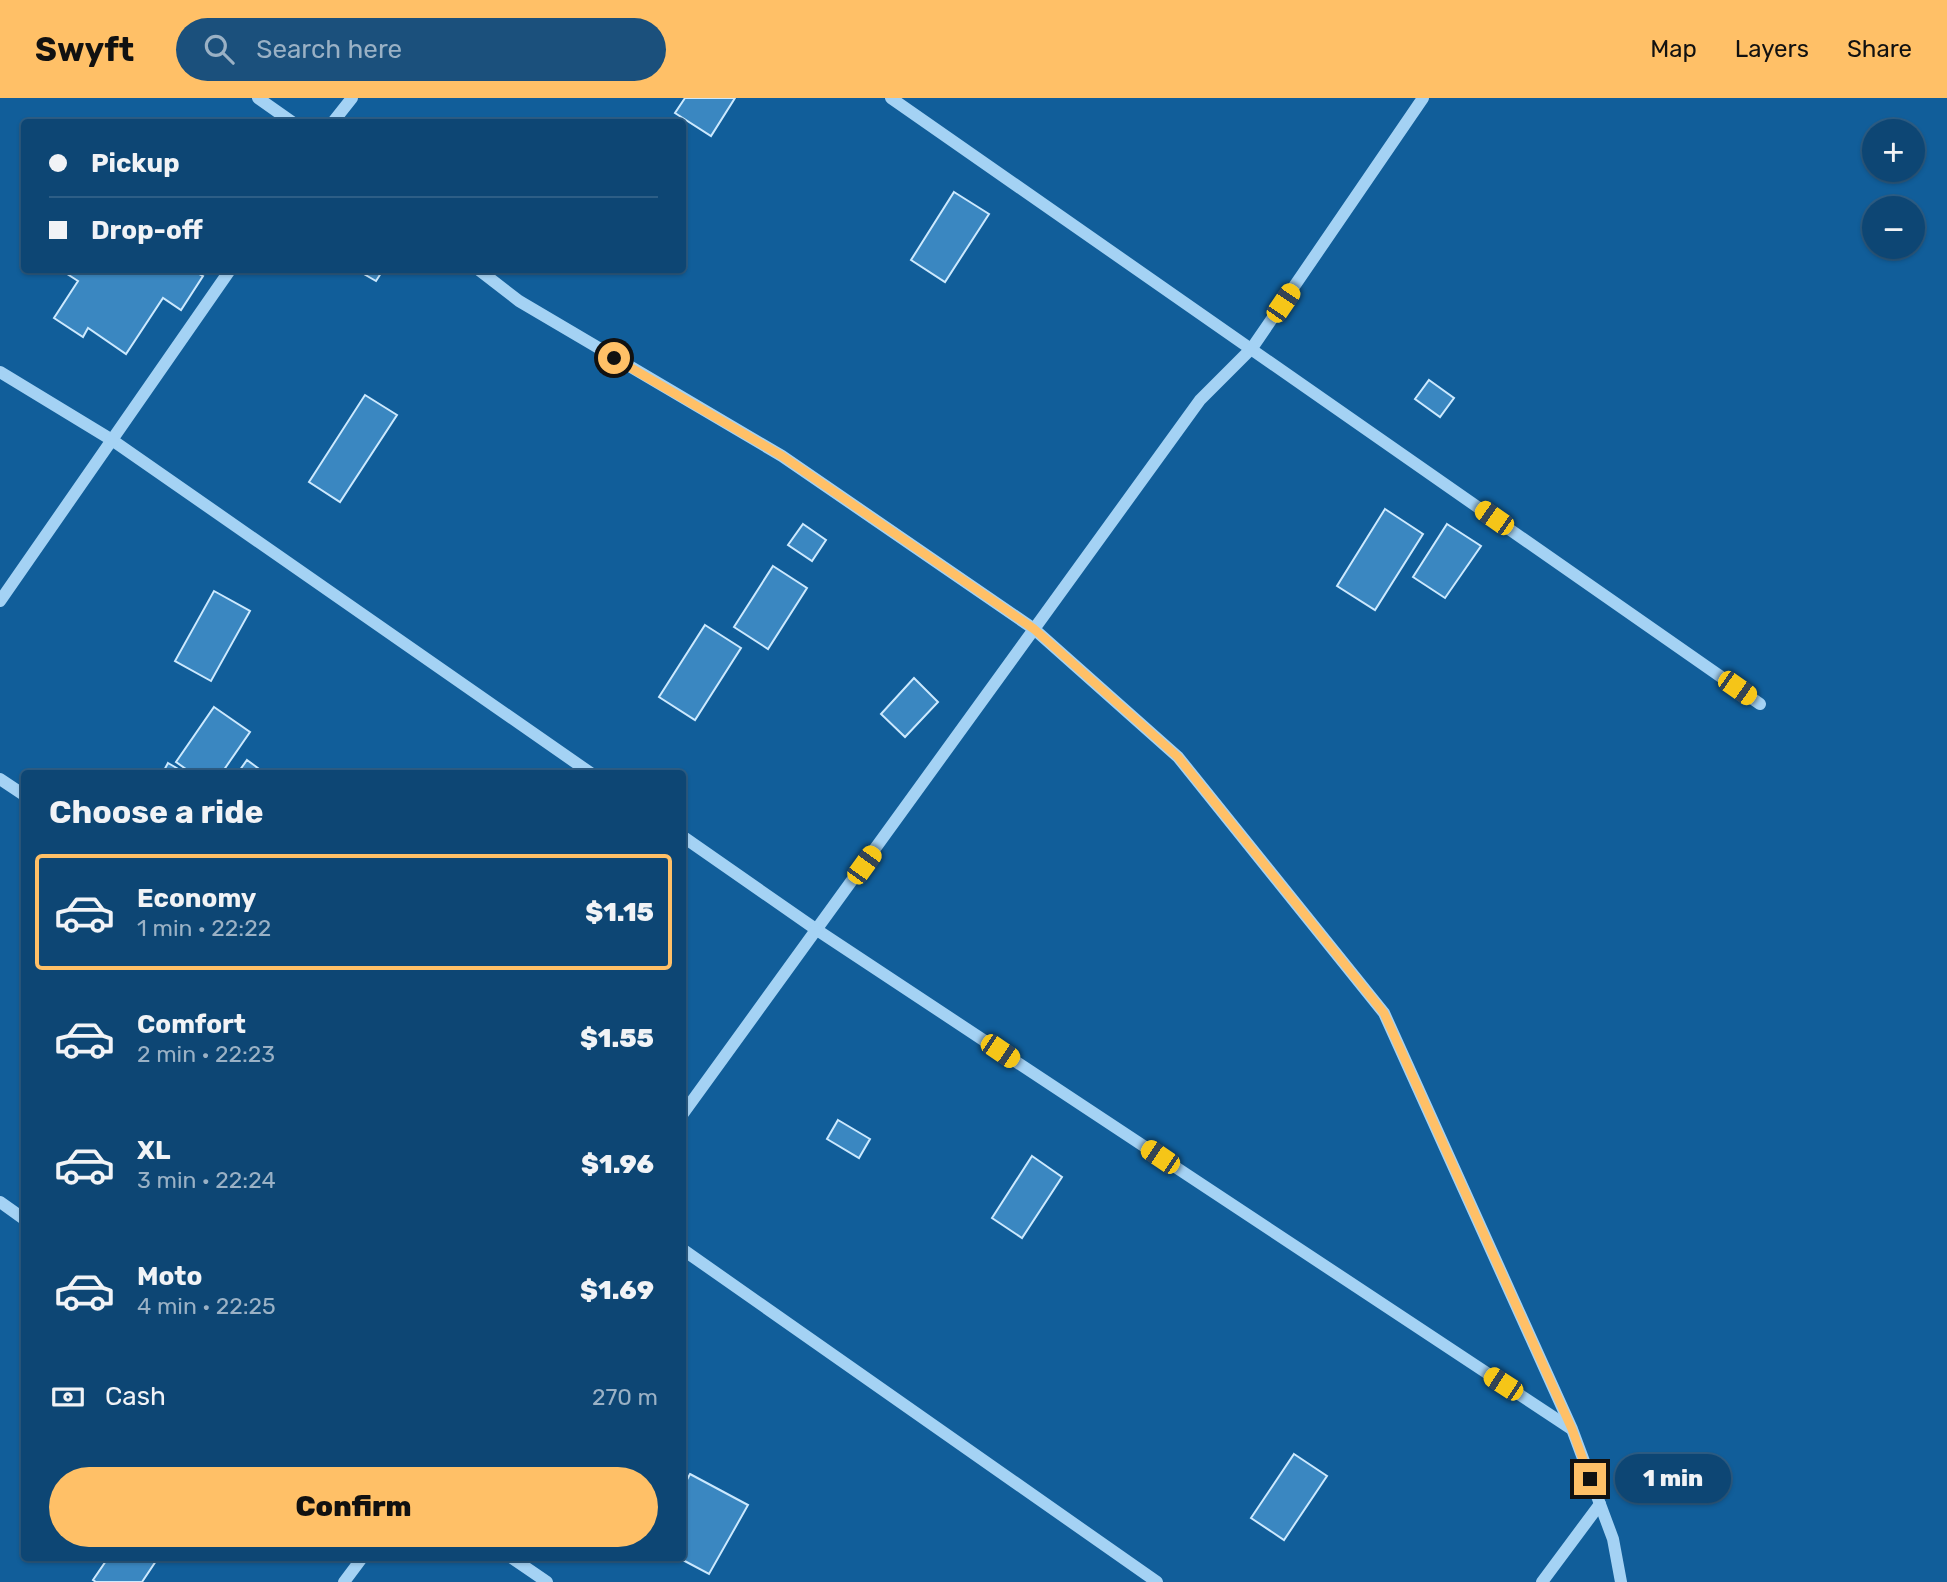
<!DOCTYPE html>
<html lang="en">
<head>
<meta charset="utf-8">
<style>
  body { margin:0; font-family:Rubik,sans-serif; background:#1b507c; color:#f1f3f6; height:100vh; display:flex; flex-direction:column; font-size:26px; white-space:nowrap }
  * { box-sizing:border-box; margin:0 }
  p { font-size:23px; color:#9ab1c5 }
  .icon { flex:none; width:38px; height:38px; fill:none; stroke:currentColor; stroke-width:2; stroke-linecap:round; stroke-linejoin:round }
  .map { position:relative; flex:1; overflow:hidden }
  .side { position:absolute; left:21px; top:672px; width:665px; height:791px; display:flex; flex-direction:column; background:#0d4674; border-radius:7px; box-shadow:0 2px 5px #0004,0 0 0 2px #2d5e86 }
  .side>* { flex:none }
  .banner { position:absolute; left:21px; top:21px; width:665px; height:154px; border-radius:7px; box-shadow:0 2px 5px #0004,0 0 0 2px #2d5e86; display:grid; align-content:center; height:154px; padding:0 28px; background:#0d4674 }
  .controls { position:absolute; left:1862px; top:21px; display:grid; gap:14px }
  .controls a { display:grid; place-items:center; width:63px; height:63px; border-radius:50%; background:#0d4674; box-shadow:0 2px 5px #0004,0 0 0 2px #2d5e86; font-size:35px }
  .end { position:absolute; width:32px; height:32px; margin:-16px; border:9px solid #ffc067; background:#111; box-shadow:0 0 0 4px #111 }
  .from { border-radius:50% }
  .bubble { position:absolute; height:49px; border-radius:24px; background:#0d4674; box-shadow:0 2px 5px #0004,0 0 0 2px #2d5e86; font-size:23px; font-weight:800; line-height:49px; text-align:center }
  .car { position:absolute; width:21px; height:42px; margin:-21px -10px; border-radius:9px; box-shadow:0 0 5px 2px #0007; background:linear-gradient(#f5c518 24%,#345 0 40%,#f5c518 0 76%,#345 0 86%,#f5c518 0) }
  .banner b { display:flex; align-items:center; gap:24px; height:66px; font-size:26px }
  .banner b+b { border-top:2px solid #2d5e86 }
  .banner i { width:18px; height:18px; background:#f1f3f6 }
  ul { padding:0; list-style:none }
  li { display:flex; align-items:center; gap:21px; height:116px; margin:0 14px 10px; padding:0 14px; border:4px solid transparent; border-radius:7px }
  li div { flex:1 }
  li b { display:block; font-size:26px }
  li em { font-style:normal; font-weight:800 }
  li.selected { border-color:#ffc067 }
  li>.icon { width:63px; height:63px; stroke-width:1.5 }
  h2 { padding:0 28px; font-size:32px; line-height:84px }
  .pay { display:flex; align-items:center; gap:18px; height:77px; padding:0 28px; font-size:26px }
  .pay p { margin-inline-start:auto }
  .action { display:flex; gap:14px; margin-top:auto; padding:14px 28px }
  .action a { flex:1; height:80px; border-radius:42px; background:#ffc067; color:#111; font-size:28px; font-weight:800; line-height:80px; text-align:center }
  header { display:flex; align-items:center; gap:42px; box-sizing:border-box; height:98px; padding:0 35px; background:#ffc067; color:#111 }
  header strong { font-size:33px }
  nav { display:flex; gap:38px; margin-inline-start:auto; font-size:24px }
  .search { width:490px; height:63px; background:#1b507c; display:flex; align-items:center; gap:18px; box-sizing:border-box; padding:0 24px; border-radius:38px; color:#9ab1c5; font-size:26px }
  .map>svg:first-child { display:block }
  .building { fill:#3a87c1; stroke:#cce9fe; stroke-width:2 }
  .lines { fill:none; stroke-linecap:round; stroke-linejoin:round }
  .minor { stroke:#a4d2f4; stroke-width:12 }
  .route { stroke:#ffc067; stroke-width:9 }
</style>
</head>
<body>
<header>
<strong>Swyft</strong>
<div class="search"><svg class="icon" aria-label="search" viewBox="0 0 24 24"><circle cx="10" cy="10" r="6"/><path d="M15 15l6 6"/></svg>Search here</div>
<nav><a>Map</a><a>Layers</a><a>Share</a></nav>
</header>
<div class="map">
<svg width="1947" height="1484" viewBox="0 0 1947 1484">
  <rect width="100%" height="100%" fill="#115e9a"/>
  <g class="building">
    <polygon points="685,0 735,0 711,38 675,15"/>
    <polygon points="954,94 989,116 945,184 911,162"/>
    <polygon points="61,172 192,172 203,178 181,212 163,200 126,256 88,230 83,239 54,220 78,183"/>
    <polygon points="357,172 383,172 376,183"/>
    <polygon points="1429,282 1454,300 1440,319 1415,301"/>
    <polygon points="365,297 397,317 340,404 309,384"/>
    <polygon points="1385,411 1423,436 1375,512 1337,488"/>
    <polygon points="803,426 826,442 812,463 788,447"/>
    <polygon points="1447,426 1481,448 1445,500 1413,479"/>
    <polygon points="773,468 807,490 768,551 734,529"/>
    <polygon points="214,493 250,513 211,583 175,563"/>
    <polygon points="705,527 741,550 695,622 659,599"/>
    <polygon points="914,580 938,604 905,639 881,616"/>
    <polygon points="214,609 250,634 221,676 193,676 176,664"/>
    <polygon points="247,662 266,676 237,676"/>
    <polygon points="168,665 187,676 162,676"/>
    <polygon points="838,1022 870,1041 859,1060 827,1041"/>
    <polygon points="1032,1058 1062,1079 1022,1140 992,1120"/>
    <polygon points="1294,1356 1327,1378 1284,1442 1251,1420"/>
    <polygon points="690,1376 748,1407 709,1476 679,1460 682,1460 682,1391"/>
    <polygon points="108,1460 158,1460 142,1484 96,1484 93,1482"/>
  </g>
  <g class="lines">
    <g class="minor">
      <polyline points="258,0 292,24"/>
      <polyline points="891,0 1760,606"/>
      <polyline points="333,24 352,0"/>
      <polyline points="479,172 519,203 782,358 1034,531 1178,659 1384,915 1572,1331 1613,1441 1621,1484"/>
      <polyline points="0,274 112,342 592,676"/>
      <polyline points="0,503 230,172"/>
      <polyline points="0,681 24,697"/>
      <polyline points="682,738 817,832 1570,1330"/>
      <polyline points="682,1017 1200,302 1252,250 1423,0"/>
      <polyline points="0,1104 24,1121"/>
      <polyline points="682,1151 1157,1484"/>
      <polyline points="512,1460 547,1484"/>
      <polyline points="344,1484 362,1460"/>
      <polyline points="1542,1484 1600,1406"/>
    </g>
  </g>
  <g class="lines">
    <polyline class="route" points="614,260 782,358 1034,531 1178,659 1384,915 1572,1331 1590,1381"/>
  </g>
</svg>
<div class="controls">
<a>+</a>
<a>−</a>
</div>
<i class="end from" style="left:614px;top:260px"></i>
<i class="end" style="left:1590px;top:1381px"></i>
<div class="bubble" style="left:1615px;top:1356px;width:116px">1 min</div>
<i class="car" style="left:1283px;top:205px;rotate:34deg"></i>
<i class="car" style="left:1494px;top:420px;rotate:305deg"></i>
<i class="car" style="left:1737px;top:590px;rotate:125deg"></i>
<i class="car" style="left:864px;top:767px;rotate:36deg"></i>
<i class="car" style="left:1000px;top:953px;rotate:124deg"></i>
<i class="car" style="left:1160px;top:1059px;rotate:304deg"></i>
<i class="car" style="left:1503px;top:1286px;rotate:303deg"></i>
<div class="banner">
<b><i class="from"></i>Pickup</b>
<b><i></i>Drop-off</b>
</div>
<section class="side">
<h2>Choose a ride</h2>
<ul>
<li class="selected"><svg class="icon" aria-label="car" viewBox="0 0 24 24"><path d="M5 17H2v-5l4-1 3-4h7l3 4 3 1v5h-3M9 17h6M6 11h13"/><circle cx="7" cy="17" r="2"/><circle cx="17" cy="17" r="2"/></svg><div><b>Economy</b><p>1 min · 22:22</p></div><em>$1.15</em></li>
<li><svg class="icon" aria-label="car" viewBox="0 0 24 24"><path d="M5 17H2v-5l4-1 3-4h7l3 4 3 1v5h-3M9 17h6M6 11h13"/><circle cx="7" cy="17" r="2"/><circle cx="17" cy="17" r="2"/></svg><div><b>Comfort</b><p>2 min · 22:23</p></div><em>$1.55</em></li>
<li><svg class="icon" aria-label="car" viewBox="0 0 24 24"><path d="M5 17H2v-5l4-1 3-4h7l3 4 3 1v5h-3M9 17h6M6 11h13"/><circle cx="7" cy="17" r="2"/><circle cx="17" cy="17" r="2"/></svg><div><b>XL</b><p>3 min · 22:24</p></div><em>$1.96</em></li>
<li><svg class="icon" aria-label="car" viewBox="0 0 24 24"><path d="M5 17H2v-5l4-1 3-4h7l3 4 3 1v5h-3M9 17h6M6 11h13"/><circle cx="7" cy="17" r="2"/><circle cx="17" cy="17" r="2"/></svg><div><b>Moto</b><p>4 min · 22:25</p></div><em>$1.69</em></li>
</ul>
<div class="pay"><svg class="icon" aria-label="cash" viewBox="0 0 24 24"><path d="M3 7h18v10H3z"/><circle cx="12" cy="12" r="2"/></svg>Cash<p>270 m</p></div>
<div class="action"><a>Confirm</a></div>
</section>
</div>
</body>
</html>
